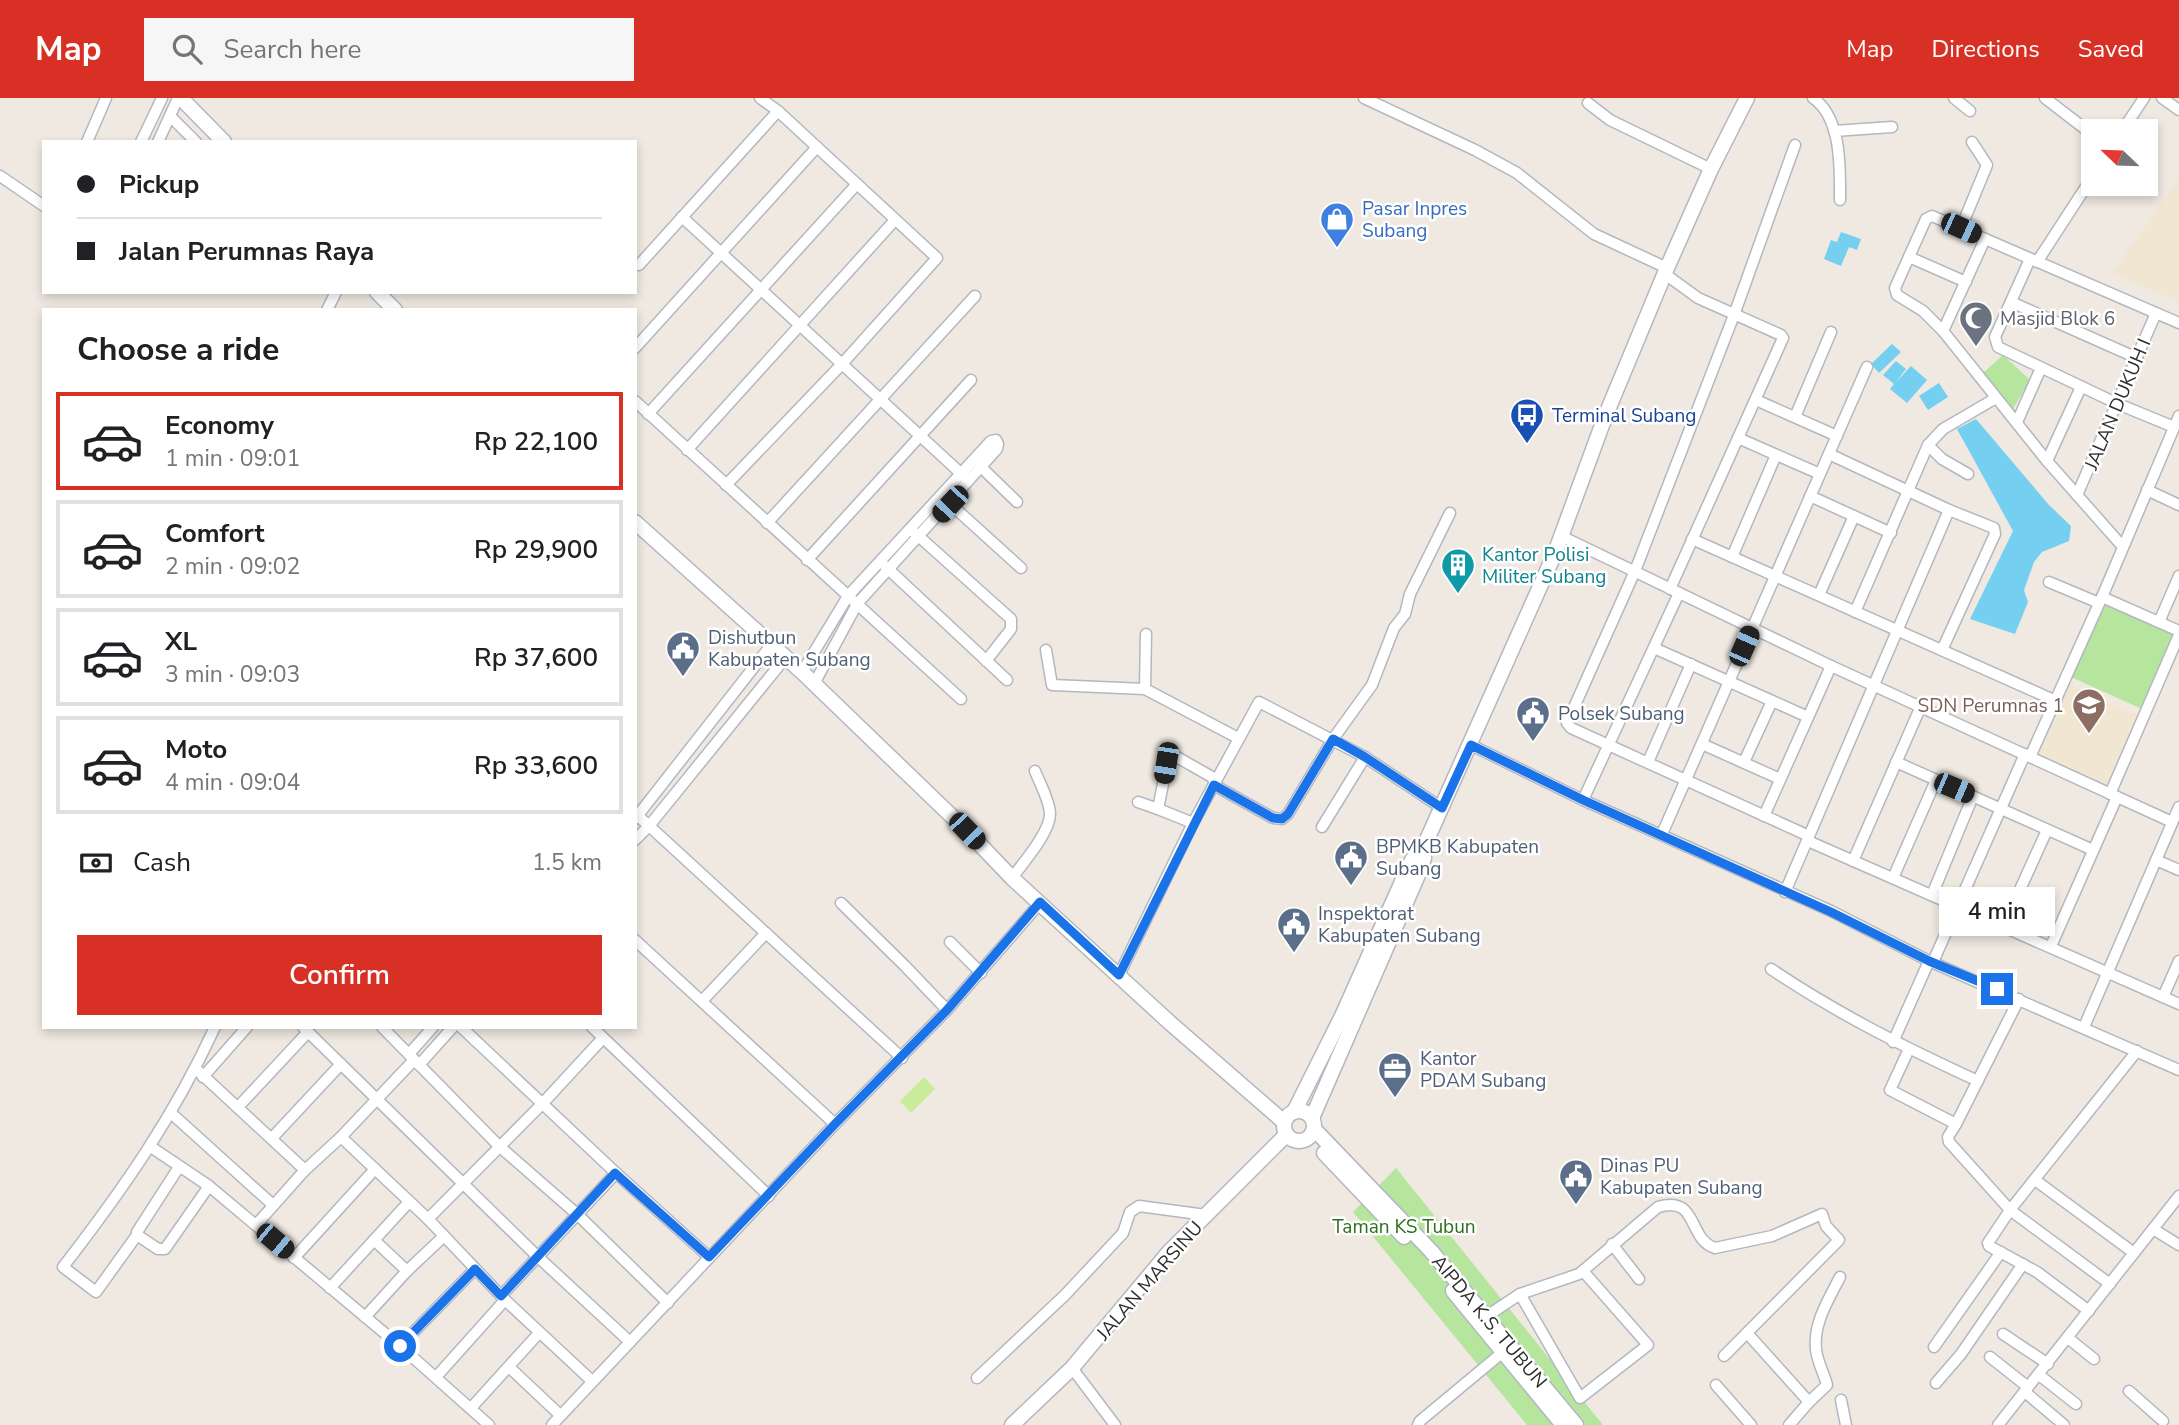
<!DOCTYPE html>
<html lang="en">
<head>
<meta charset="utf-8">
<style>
  body { margin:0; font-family:"Nunito Sans",sans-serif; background:#f6f6f6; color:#202124; height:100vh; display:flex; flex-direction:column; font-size:26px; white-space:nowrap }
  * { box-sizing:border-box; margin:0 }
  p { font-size:23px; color:#757577 }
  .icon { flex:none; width:38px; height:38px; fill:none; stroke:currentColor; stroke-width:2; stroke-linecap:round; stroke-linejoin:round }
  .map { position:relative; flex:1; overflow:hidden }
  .sheet { position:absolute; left:42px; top:210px; width:595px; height:721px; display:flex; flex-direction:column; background:#fff; border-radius:0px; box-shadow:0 4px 10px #0003 }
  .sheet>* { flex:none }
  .top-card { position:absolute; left:42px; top:42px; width:595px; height:154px; border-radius:0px; box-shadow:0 4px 10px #0003; display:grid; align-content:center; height:154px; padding:0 35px; background:#fff }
  .needle { width:46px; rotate:293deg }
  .fabs { position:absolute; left:2081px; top:21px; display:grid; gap:14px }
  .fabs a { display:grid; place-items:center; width:77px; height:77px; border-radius:0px; background:#fff; box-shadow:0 4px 10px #0003; font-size:35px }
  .end { position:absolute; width:32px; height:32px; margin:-16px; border:9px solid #1a73e8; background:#fff; box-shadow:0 0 0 4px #fff }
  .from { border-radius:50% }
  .bubble { position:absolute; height:49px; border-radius:0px; background:#fff; box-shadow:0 4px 10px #0003; font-size:23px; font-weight:600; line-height:49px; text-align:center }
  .car { position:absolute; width:21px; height:42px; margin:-21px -10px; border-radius:9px; box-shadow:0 0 5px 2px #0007; background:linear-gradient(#222 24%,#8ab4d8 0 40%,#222 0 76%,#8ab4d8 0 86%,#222 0) }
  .top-card b { display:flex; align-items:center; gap:24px; height:66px; font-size:26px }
  .top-card b+b { border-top:2px solid #e0e0e0 }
  .top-card i { width:18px; height:18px; background:#202124 }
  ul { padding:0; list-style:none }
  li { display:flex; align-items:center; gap:21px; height:98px; margin:0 14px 10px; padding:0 21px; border:4px solid #e0e0e0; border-radius:0px }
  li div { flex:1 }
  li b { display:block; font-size:26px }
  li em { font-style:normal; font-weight:600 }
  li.current { border-color:#d93025 }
  li>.icon { width:63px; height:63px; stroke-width:1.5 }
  h2 { padding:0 35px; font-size:32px; line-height:84px }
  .pay { display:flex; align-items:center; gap:18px; height:77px; padding:0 35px; font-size:26px }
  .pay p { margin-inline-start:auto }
  .action { display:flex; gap:14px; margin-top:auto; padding:14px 35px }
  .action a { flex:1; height:80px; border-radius:0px; background:#d93025; color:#fff; font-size:28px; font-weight:600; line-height:80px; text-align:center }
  header { display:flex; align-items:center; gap:42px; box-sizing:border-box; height:98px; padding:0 35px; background:#d93025; color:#fff }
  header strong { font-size:33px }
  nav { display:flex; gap:38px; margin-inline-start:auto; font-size:24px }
  .search { width:490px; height:63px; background:#f6f6f6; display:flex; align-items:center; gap:18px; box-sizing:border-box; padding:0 24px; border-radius:0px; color:#757577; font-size:26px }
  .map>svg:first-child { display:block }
  .education { fill:#f0e6d1 }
  .green { fill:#b6e59e }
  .pitch { fill:#c9ec9a }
  .water { fill:#75cff0 }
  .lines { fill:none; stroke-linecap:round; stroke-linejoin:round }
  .street-casing { stroke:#b4b7c1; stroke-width:13 }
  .secondary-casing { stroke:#b4b7c1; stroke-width:17 }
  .street { stroke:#fff; stroke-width:10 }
  .secondary { stroke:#fff; stroke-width:14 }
  .route { stroke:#1a73e8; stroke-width:9 }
  .labels { text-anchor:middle; stroke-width:5; stroke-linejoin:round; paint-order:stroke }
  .shop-label { font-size:19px; fill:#366cbe; stroke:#fff; text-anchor:start }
  .worship-label { font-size:19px; fill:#5b616d; stroke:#fff; text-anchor:start }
  .street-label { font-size:19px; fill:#2e2e2e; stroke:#fff }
  .transit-label { font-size:19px; fill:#164399; stroke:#fff; text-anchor:start }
  .culture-label { font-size:19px; fill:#0d838f; stroke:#fff; text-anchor:start }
  .service-label { font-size:19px; fill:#4e5e75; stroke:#fff; text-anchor:start }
  .education-label { font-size:19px; fill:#785e54; stroke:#fff; text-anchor:end }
  .park-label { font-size:19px; fill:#2c6e1b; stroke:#fff }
</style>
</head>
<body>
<header>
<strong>Map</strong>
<div class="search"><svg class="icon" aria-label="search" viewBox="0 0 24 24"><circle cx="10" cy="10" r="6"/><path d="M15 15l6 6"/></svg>Search here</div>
<nav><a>Map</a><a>Directions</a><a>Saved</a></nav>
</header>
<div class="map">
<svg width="2179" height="1327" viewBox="0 0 2179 1327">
  <rect width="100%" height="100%" fill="#efe9e1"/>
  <g class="education">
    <polygon points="2179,81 2179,204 2112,175"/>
    <polygon points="2070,587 2139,618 2108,687 2039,657"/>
  </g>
  <g class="green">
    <polygon points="2003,257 2030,282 2013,311 1983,275"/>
    <polygon points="2105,503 2176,535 2142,611 2071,579"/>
    <polygon points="1396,1070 1603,1327 1527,1327 1353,1114"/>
  </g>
  <polygon class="pitch" points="924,979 935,991 911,1015 900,1003"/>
  <g class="water">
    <polygon points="1841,134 1861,141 1857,152 1849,149 1841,168 1824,161 1831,142 1837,144"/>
    <polygon points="1892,246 1901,254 1879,275 1871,266"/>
    <polygon points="1896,263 1906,271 1895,285 1911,268 1927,282 1907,305 1890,291 1894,286 1883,277"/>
    <polygon points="1939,285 1948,299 1928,312 1919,298"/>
    <polygon points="1976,321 2049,407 2071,428 2069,443 2042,454 2034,464 2024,492 2028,504 2015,536 1970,521 2013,433 1957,331"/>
  </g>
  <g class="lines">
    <g class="street-casing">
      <g id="street">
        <polyline points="1364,0 1475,52 1517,75 1594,136 1667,170"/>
        <path d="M1813 0C1842 20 1840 70 1840 102"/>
        <polyline points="1954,0 1970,13"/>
        <polyline points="2045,0 2093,37"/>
        <polyline points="2162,0 2179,12"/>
        <polyline points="1588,5 1610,22 1711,71"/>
        <polyline points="170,18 196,44"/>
        <polyline points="1834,33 1892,29"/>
        <polyline points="2122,33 2144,0"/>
        <polyline points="87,44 106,0"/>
        <polyline points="141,44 162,0"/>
        <polyline points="158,44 178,0"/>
        <polyline points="1795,47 1734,217 1635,473 1567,625 1571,630 1809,738"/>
        <polyline points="0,78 44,108"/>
        <polyline points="682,119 967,381"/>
        <polyline points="1961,130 1987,67 1972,44"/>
        <polyline points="1909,159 1966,184"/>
        <polyline points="2030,161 1995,239 1998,249 2118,306 2174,329"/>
        <polyline points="2037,164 2093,78"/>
        <polyline points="639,167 778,13 760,0"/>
        <polyline points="1665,176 1698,200 1781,237 1783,240 1670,491"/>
        <polyline points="2011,204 2137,260"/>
        <polyline points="327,212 336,194"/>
        <polyline points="1943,233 1985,141"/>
        <polyline points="635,250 817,49"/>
        <polyline points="1756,302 1837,338"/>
        <polyline points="635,303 961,601"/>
        <polyline points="648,316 857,86"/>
        <polyline points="1795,319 1831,234"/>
        <polyline points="2017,324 2041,270"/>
        <polyline points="1738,340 1820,376"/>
        <polyline points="1928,347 1942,361 1968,376"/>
        <polyline points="687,352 895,122"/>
        <polyline points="1829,356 1949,412 1994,430 1995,436 1942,552"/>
        <polyline points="2047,363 2081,289"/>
        <polyline points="981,369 1017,404"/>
        <polyline points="726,387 842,266 937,160 778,13"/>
        <polyline points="2147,392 2179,407"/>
        <polyline points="2077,397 2156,215"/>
        <polyline points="1810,398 1891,435"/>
        <polyline points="946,402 1021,470"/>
        <polyline points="767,425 975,198"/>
        <polyline points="915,435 1011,521 1011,531 986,563"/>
        <polyline points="1561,438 1831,568 2172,724"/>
        <polyline points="1692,441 2056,603"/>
        <polyline points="2123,449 2047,363 1943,233 1923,213 1897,197 1895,190 1926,121 1932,118 2179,225"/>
        <polyline points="1732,459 1776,357"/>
        <polyline points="807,462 971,282"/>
        <polyline points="885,468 1007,582"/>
        <polyline points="2049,484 2099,505"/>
        <polyline points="1819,497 1854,418"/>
        <polyline points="2102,499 2179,533"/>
        <polyline points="1855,514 1928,347 1943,331 1996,300"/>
        <polyline points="2159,524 2179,478"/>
        <polyline points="1654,550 1808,619"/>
        <polyline points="1046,552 1052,587 1145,591 1238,640"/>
        <polyline points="802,574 848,498 991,343 996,342 998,346 997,351 857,506 814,586"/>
        <polyline points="1145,591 1146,536"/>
        <polyline points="1702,646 1780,681"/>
        <polyline points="1471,647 1583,702 1831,813 1929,863 2179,972"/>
        <polyline points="2030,659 2102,499 2179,318"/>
        <polyline points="1648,664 1691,566"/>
        <polyline points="1744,664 1772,603"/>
        <polyline points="1896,664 2093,752"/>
        <polyline points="1214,687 1273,720 1282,721 1288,716 1333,641 1372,587 1394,530 1405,516 1410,496 1450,415"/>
        <polyline points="2110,696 2179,537"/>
        <polyline points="1583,702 1679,495"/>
        <polyline points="1138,704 1158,711"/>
        <polyline points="635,715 902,960"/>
        <polyline points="1764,718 1831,568"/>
        <polyline points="635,721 772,546"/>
        <polyline points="1193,725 1158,711 1168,661 1175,658 1212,679 1215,685"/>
        <polyline points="1322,729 1365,659"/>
        <polyline points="1662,736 1867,269"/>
        <polyline points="635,742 649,728 786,559"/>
        <polyline points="1808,743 2179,906"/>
        <polyline points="2156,762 2179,772"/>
        <polyline points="1853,763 1921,608"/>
        <path d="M1012 780C1023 765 1051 733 1050 715 1049 701 1040 686 1035 673"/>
        <polyline points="1893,780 1936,682"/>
        <polyline points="1785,794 1949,412"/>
        <polyline points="1932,797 1973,698"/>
        <polyline points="841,805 905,868 947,912"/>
        <polyline points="2004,827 2047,732"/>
        <polyline points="635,842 835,1026"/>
        <polyline points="950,844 981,875"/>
        <polyline points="2051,848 2117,699"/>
        <polyline points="1933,864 2025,656"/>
        <path d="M1771 871C1838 916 1904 949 1978 983"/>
        <polyline points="1119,877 1193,725 1259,604 1365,659 1442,710"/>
        <polyline points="2163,899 2179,863"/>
        <polyline points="702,903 766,835"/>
        <polyline points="303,929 537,1158 630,1244"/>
        <polyline points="382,929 500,1049 578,1117 668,1205"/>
        <polyline points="461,929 616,1075 709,1159"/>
        <polyline points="592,929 769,1098"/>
        <polyline points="2084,929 2179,709"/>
        <polyline points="1893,944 1929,863"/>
        <polyline points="1909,951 1890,992 1956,1026 2019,901"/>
        <polyline points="409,956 433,929"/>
        <polyline points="419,967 453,929"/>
        <polyline points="196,971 305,1072"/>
        <polyline points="203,979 247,929"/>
        <polyline points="239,1008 308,934"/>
        <polyline points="171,1015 273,1107"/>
        <polyline points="1956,1026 1948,1039 1949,1044 2010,1112 2110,1186"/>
        <polyline points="341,1039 428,1121 505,1202 592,1283"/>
        <polyline points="272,1040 341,966"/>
        <polyline points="151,1049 209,1088 400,1248 489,1327"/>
        <polyline points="179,1069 137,1134 137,1137 158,1151 165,1151 209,1088"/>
        <polyline points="2035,1082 2134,1155"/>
        <polyline points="428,1121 543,1005 603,940"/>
        <polyline points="256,1127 305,1072 341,1039 414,962"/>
        <polyline points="2153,1131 2179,1147"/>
        <path d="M137 1137 96 1194 63 1169C124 1090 173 1020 215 929"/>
        <polyline points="374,1142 407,1173"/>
        <polyline points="1612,1146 1639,1181"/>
        <polyline points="294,1160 375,1071"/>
        <polyline points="330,1190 409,1104"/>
        <path d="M1520 1196 1579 1176 1658 1109C1699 1097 1687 1141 1715 1150L1772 1138 1822 1116 1826 1128 1839 1142 1724 1258"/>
        <polyline points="501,1198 616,1075"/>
        <polyline points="2089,1213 2037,1174 1989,1148 1988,1145 2010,1112 2137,953"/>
        <polyline points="1487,1218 1520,1196 1580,1300 1648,1247 1583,1173"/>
        <polyline points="365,1219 407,1173 443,1139"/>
        <polyline points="1747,1235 1809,1304 1789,1327"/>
        <polyline points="2003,1236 2048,1266"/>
        <polyline points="2068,1240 2094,1261"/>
        <polyline points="400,1248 475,1171"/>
        <polyline points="1934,1249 2001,1154"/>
        <polyline points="1990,1259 2028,1289"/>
        <polyline points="509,1269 560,1317"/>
        <polyline points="1072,1270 1115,1327"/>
        <polyline points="2039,1277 2076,1306"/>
        <polyline points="436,1279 505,1202"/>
        <polyline points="977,1280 1065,1197 1123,1135 1130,1114 1139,1108 1206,1117"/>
        <polyline points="1936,1285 1961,1256 2023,1166"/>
        <polyline points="1716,1287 1751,1327"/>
        <polyline points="2129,1293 2163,1323"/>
        <polyline points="2025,1294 2064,1327"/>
        <polyline points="1841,1302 1846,1327"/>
        <path d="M1809 1304 1827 1287C1824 1275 1817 1264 1816 1251 1813 1225 1829 1201 1840 1179"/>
        <polyline points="471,1310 539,1235"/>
        <polyline points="552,1327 835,1026 947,912 1040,805"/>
        <polyline points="1418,1327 1420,1323 1503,1254"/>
        <polyline points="1998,1327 2179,1098"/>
      </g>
    </g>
    <g class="secondary-casing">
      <g id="secondary">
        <polyline points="181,0 224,44"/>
        <polyline points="377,194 395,212"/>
        <polyline points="635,424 802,574 967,733 1012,780 1169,924 1284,1024"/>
        <circle cx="1299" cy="1028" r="15"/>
        <polyline points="1294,1014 1342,918 1409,768 1415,757 1422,753"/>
        <polyline points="1312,1020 1421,770 1424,760 1422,753 1555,455 1605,319 1667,170 1711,71 1747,0"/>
        <polyline points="1314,1031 1431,1153 1576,1327"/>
        <polyline points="1324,1055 1404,1139"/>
        <polyline points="1453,1193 1563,1327"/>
        <polyline points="1012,1327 1072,1270 1169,1154 1286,1037"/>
      </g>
    </g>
    <use href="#street" class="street"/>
    <use href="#secondary" class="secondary"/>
  </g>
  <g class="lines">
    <polyline class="route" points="400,1248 475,1171 501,1198 615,1075 709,1159 835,1026 947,912 1040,804 1119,877 1214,687 1273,720 1282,721 1288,716 1333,641 1365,659 1442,710 1471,647 1583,702 1831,814 1929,863 1997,891"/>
  </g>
  <defs>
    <g id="shop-pin" transform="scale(1.75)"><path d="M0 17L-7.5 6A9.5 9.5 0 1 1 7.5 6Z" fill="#3f7fe0" stroke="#fff"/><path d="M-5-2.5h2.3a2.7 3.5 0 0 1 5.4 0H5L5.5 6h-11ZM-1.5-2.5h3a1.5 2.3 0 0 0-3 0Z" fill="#fff"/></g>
    <g id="mosque-pin" transform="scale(1.75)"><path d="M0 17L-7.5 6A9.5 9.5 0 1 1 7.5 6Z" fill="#6b7280" stroke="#fff"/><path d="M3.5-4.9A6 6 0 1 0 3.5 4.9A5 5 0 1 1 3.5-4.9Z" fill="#fff"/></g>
    <g id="bus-pin" transform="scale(1.75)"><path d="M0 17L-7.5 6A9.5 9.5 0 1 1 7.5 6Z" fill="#1a4fb4" stroke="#fff"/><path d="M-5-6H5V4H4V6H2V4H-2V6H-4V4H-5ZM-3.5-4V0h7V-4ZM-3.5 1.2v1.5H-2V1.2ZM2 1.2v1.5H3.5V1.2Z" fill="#fff"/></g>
    <g id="building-pin" transform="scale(1.75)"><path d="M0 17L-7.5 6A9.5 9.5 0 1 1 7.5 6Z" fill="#0f9aa8" stroke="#fff"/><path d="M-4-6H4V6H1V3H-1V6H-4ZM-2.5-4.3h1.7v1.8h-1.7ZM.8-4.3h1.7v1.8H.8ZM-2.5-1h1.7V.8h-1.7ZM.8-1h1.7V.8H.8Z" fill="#fff"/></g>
    <g id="civic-pin" transform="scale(1.75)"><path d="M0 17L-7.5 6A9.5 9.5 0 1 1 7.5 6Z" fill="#5c6f8a" stroke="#fff"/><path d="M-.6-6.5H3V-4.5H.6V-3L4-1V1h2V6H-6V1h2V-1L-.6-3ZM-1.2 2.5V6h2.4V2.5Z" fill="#fff"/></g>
    <g id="school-pin" transform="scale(1.75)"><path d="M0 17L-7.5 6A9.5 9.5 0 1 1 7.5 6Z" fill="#8d6e63" stroke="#fff"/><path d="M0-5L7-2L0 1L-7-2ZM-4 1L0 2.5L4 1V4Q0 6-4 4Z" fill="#fff"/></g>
    <g id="office-pin" transform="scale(1.75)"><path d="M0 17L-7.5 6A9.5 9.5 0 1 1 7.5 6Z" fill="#5c6f8a" stroke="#fff"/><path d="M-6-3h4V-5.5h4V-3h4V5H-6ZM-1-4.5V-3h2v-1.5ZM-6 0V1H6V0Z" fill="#fff"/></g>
  </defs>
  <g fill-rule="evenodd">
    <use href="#shop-pin" x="1337" y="121"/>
    <use href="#mosque-pin" x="1976" y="220"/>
    <use href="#bus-pin" x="1527" y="317"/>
    <use href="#building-pin" x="1458" y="467"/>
    <use href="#civic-pin" x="683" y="550"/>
    <use href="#school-pin" x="2089" y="607"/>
    <use href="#civic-pin" x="1533" y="615"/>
    <use href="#civic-pin" x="1351" y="759"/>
    <use href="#civic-pin" x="1294" y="826"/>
    <use href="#office-pin" x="1395" y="971"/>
    <use href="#civic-pin" x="1576" y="1078"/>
  </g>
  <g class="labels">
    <g class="shop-label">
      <text x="1362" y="117">Pasar Inpres<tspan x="1362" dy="22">Subang</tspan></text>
    </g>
    <g class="worship-label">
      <text x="2000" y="227">Masjid Blok 6</text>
    </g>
    <g class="street-label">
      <text transform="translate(2117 306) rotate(-67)" y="7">JALAN DUKUH I</text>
      <text transform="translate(1149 1182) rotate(-49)" y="7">JALAN MARSINU</text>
      <text transform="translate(1490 1223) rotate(50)" y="7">AIPDA K.S. TUBUN</text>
    </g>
    <g class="transit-label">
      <text x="1552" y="324">Terminal Subang</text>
    </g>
    <g class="culture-label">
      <text x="1482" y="463">Kantor Polisi<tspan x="1482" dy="22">Militer Subang</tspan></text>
    </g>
    <g class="service-label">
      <text x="708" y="546">Dishutbun<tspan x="708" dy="22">Kabupaten Subang</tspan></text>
      <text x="1558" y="622">Polsek Subang</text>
      <text x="1376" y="755">BPMKB Kabupaten<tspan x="1376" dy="22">Subang</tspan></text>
      <text x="1318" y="822">Inspektorat<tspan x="1318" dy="22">Kabupaten Subang</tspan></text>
      <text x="1420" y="967">Kantor<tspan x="1420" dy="22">PDAM Subang</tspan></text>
      <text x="1600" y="1074">Dinas PU<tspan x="1600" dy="22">Kabupaten Subang</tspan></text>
    </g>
    <g class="education-label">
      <text x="2064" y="614">SDN Perumnas 1</text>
    </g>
    <g class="park-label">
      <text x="1404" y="1135">Taman KS Tubun</text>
    </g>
  </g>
</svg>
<div class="fabs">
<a><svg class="needle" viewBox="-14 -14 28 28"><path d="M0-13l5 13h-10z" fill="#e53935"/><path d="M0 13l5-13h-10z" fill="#757577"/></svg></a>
</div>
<i class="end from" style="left:400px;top:1248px"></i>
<i class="end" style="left:1997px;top:891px"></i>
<div class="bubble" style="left:1939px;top:789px;width:116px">4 min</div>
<i class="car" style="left:1961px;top:130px;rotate:114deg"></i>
<i class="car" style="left:950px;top:406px;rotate:223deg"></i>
<i class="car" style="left:1744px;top:548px;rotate:24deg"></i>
<i class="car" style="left:1166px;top:665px;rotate:189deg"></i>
<i class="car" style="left:1954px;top:690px;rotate:113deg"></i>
<i class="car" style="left:967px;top:733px;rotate:136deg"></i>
<i class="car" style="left:275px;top:1143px;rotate:130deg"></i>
<div class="top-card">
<b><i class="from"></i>Pickup</b>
<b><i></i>Jalan Perumnas Raya</b>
</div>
<section class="sheet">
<h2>Choose a ride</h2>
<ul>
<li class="current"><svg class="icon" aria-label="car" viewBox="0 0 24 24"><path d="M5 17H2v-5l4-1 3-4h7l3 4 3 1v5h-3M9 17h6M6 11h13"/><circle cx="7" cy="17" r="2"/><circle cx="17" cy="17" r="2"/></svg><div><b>Economy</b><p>1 min · 09:01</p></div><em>Rp 22,100</em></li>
<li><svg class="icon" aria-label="car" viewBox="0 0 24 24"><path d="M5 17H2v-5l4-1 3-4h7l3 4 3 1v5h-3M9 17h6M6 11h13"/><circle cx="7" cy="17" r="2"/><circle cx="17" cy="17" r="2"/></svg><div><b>Comfort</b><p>2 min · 09:02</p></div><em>Rp 29,900</em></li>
<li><svg class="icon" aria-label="car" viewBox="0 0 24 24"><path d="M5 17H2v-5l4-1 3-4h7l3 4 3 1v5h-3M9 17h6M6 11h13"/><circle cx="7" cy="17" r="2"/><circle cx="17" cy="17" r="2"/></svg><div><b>XL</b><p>3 min · 09:03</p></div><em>Rp 37,600</em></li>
<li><svg class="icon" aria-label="car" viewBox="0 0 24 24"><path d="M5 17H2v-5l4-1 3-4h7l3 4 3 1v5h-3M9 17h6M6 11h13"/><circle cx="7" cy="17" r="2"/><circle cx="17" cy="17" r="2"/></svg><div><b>Moto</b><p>4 min · 09:04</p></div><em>Rp 33,600</em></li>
</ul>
<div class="pay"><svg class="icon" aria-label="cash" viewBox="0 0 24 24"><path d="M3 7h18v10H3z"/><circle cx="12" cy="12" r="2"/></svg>Cash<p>1.5 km</p></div>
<div class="action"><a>Confirm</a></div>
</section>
</div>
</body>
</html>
